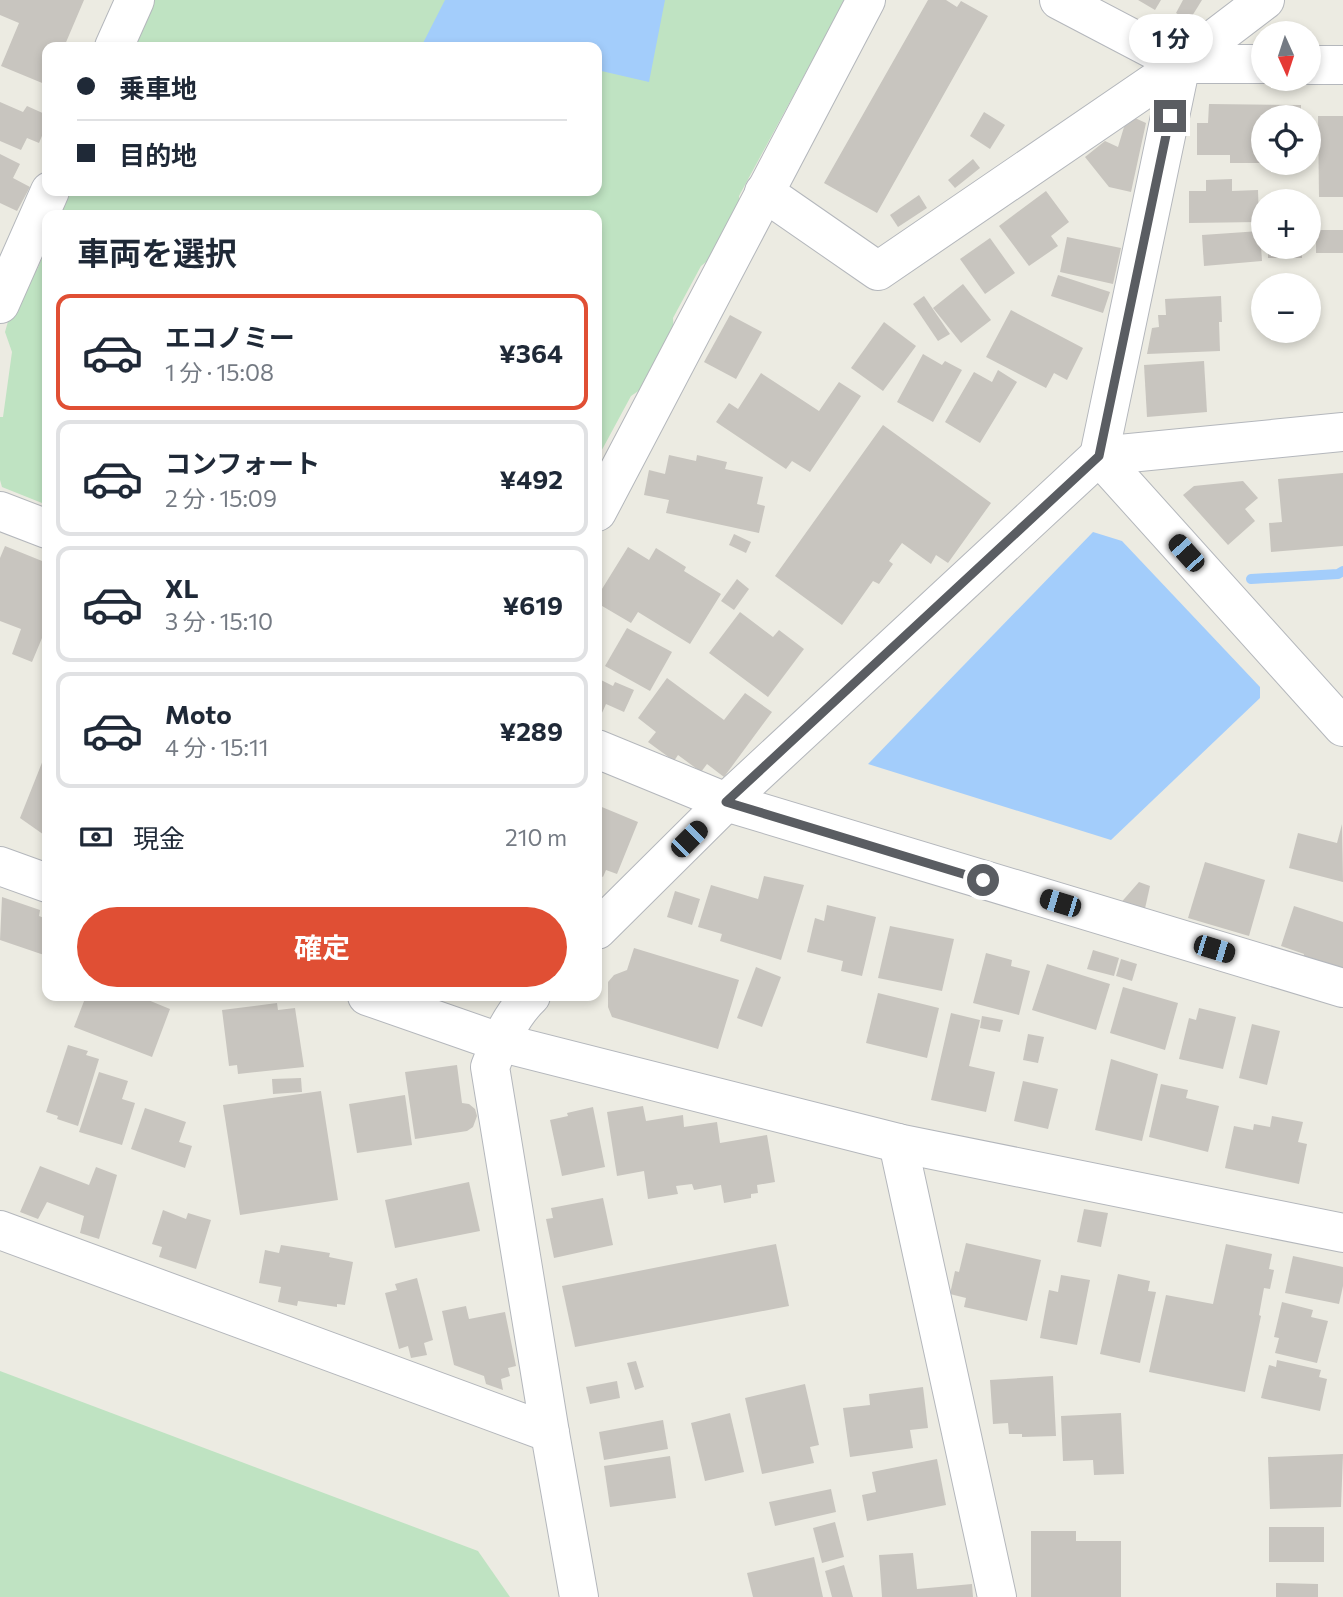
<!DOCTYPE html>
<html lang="ja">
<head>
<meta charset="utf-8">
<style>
  body { margin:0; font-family:Commissioner,"Noto Sans JP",sans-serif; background:#f2f2f3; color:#1f2937; height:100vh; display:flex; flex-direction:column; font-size:26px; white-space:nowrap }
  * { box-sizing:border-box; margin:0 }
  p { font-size:23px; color:#747a83 }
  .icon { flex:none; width:38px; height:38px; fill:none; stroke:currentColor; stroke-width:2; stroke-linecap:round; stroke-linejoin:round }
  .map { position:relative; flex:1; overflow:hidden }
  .side { position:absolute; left:42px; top:210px; width:560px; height:791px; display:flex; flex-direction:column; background:#fff; border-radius:14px; box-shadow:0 4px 10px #0003 }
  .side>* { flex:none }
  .banner { position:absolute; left:42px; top:42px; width:560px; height:154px; border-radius:14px; box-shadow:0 4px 10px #0003; display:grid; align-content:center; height:154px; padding:0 35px; background:#fff }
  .needle { width:46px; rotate:177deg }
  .fabs { position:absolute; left:1251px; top:21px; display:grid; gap:14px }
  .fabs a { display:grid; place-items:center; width:70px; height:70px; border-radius:50%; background:#fff; box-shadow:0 4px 10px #0003; font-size:35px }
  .end { position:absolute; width:32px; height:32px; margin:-16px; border:9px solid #5a5d62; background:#fff; box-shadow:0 0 0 4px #fff }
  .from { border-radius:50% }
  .bubble { position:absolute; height:49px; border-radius:24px; background:#fff; box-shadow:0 4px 10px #0003; font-size:23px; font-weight:700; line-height:49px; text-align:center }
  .car { position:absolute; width:21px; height:42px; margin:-21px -10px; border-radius:9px; box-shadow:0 0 5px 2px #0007; background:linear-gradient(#222 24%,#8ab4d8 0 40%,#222 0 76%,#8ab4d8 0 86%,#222 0) }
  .banner b { display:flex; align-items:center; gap:24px; height:66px; font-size:26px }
  .banner b+b { border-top:2px solid #e0e1e3 }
  .banner i { width:18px; height:18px; background:#1f2937 }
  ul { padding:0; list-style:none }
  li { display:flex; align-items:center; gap:21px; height:116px; margin:0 14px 10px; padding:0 21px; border:4px solid #e0e1e3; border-radius:14px }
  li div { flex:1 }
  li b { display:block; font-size:26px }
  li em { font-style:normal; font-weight:700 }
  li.on { border-color:#e04f34 }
  li>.icon { width:63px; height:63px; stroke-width:1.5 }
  h2 { padding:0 35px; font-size:32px; line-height:84px }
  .pay { display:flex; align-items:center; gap:18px; height:77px; padding:0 35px; font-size:26px }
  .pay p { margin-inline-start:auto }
  .action { display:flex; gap:14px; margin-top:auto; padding:14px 35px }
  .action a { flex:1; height:80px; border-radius:42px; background:#e04f34; color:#fff; font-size:28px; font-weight:700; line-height:80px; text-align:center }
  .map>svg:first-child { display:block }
  .green { fill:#bfe3c2 }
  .water { fill:#a3cdfb }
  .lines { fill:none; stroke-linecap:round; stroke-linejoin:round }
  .stream { stroke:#a3cdfb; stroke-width:10 }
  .building { fill:#c8c5bf }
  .minor-casing { stroke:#b4b7bc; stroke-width:40 }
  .minor { stroke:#fff; stroke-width:38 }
  .route { stroke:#5a5d62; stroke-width:9 }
</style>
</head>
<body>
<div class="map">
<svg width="1343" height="1597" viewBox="0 0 1343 1597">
  <rect width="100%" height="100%" fill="#ecebe2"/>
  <g class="green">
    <polygon points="147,0 845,0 739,196 739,216 721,250 701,266 673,318 674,337 653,381 631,396 597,459 597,215 61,215 60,204 64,191 597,191 597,47 127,47"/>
    <polygon points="47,246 47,505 2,487 0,480 0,417 3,417 12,352 5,332 17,290 28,271 37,270"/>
    <polygon points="0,1371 478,1551 510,1597 0,1597"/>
  </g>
  <g class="water">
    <polygon points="445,0 665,0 649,82 597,70 597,47 421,47"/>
    <polygon points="1093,532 1122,541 1260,687 1260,698 1111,840 868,764"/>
  </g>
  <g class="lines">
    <polyline class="stream" points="1251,579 1338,574 1343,571"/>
  </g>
  <g class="building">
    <polygon points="0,0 84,0 64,47 47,47 47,85 1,66 19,23 0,15"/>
    <polygon points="928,0 946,0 957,7 961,1 988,16 877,213 824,183"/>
    <polygon points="1138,0 1161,0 1155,10"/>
    <polygon points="1183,0 1202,0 1189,21 1176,13"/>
    <polygon points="0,102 23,112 27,106 47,115 47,124 39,143 27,138 21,150 0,141"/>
    <polygon points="1209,104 1301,105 1301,117 1264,117 1264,163 1230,163 1230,155 1197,155 1197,123 1208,123"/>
    <polygon points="984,112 1005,125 990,149 970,136"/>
    <polygon points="1318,116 1343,116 1343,197 1319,197"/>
    <polygon points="1135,118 1146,123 1131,192 1109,187 1085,157 1105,141 1118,147 1124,127"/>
    <polygon points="0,154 20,164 13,178 30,187 17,211 0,203"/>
    <polygon points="973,159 980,168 955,188 948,180"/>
    <polygon points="1232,179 1232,191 1258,190 1259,222 1189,223 1189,191 1206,191 1206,180"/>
    <polygon points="1046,191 1069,222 1051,236 1058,246 1029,266 999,226"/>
    <polygon points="919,195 927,208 898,227 890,215"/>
    <polygon points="1285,197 1301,198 1301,201 1285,201"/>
    <rect x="1316" y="230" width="27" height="23"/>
    <polygon points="1260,231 1262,261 1204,266 1202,235"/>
    <polygon points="1067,237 1121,248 1113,284 1060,272"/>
    <polygon points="990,238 1015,273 985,294 960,259"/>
    <rect x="1268" y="247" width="34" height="11"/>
    <polygon points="1058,275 1110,292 1103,313 1051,296"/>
    <polygon points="963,284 991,320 961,343 933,308"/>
    <polygon points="924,296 950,334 938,341 913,304"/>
    <polygon points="1221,296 1222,322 1219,322 1220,351 1147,354 1152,328 1159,327 1158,315 1166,315 1165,299"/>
    <polygon points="1011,310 1083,348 1067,380 1054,373 1046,388 986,357"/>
    <polygon points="730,315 762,332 736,379 704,362"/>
    <polygon points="884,322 916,346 883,391 851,368"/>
    <polygon points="923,354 942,365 945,361 962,370 933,422 897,402"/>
    <polygon points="1204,361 1207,412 1147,417 1144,365"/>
    <polygon points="998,370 1017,382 980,443 945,422 974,372 992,382"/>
    <polygon points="761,373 819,411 839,382 861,396 810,472 792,461 786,469 716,422 729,403 738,409"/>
    <polygon points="883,425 991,503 948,563 936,555 931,564 902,543 889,561 893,564 879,584 873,581 842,625 775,576"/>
    <polygon points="669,455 696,461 697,455 727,462 725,469 763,477 757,504 765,506 759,533 666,513 669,500 644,495 649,470 665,474"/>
    <polygon points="1343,473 1343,546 1271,552 1269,523 1282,522 1278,479"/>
    <polygon points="1243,481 1258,498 1245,509 1255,521 1228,545 1183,495 1194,486"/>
    <polygon points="734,534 751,542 746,553 729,545"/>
    <polygon points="5,546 47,563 47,640 42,638 32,662 12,654 21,629 0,621 0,558"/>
    <polygon points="628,547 649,560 656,548 686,567 684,571 721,594 690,644 638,612 631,623 597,603 597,597"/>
    <polygon points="737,579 749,589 734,610 721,601"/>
    <polygon points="740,612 773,637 779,630 804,649 768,697 709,653"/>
    <polygon points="627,628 672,652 650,691 605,666"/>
    <polygon points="597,678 613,686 615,682 634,690 624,712 606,704 597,724"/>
    <polygon points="667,678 724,720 745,693 772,712 724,777 707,764 701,772 678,755 674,761 648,742 656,732 638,718"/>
    <polygon points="47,750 47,837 20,818"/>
    <polygon points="597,805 638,822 617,874 606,870 603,877 597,874"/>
    <polygon points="1342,824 1343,882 1289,868 1298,833 1337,843"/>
    <polygon points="1205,862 1265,880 1249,936 1188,918"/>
    <polygon points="764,876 804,885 781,960 720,941 722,934 698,927 711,885 758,899"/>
    <polygon points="1139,882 1150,886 1144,913 1118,906"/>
    <polygon points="675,891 700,899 692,925 667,917"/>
    <polygon points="2,897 40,910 39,916 47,919 47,956 0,940"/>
    <polygon points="827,905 876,917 862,976 841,971 843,961 807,952 815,918 824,921"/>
    <polygon points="1294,906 1343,922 1343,974 1302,960 1304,954 1281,946"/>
    <polygon points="890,926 954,939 942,991 878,978"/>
    <polygon points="634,948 739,980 718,1049 612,1017 608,1007 608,982 614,975 627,970"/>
    <polygon points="1093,950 1119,958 1114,976 1087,969"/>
    <polygon points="986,953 1012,960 1011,966 1030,971 1019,1015 973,1003"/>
    <polygon points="1121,959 1137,964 1132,981 1116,976"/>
    <polygon points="1047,964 1110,984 1096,1030 1032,1010"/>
    <polygon points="756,967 781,977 762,1027 737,1018"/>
    <polygon points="1123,987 1178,1003 1165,1050 1110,1033"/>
    <polygon points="878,993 939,1008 927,1058 866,1043"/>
    <polygon points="86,996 147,996 149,997 148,1000 170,1009 152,1057 74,1027"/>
    <polygon points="277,1003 278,1010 295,1008 304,1067 238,1074 237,1065 229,1066 222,1010"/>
    <polygon points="1199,1008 1236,1017 1223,1069 1179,1059 1189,1018 1196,1020"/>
    <polygon points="951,1013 980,1020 969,1066 995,1072 986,1112 931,1100"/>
    <polygon points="982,1016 1003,1020 1000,1032 980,1028"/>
    <polygon points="1252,1024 1280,1031 1267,1085 1239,1078"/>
    <polygon points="1028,1034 1044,1037 1038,1063 1023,1060"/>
    <polygon points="68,1045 88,1051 86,1055 99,1059 78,1126 57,1119 58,1116 46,1112"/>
    <polygon points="1111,1059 1158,1074 1142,1141 1095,1130"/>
    <polygon points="457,1065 462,1103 469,1104 475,1109 477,1116 473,1127 467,1131 415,1139 405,1072"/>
    <polygon points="99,1072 128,1081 122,1099 135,1103 122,1145 79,1132"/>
    <polygon points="301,1078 302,1092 273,1094 272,1079"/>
    <polygon points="1023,1081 1058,1089 1048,1129 1014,1121"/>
    <polygon points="1161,1084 1188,1090 1186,1098 1219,1106 1208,1152 1149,1137"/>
    <polygon points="321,1091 338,1200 240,1215 223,1105"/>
    <polygon points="405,1095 412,1145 357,1153 349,1104"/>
    <polygon points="643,1106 646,1121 683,1115 684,1127 717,1122 720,1143 767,1135 775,1182 757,1185 758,1193 751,1194 751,1198 724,1203 721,1185 694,1190 692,1184 676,1186 678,1194 648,1199 644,1171 617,1176 607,1112"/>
    <polygon points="593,1107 605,1167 562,1176 550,1120 568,1116 567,1113"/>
    <polygon points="145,1108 186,1122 179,1142 192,1146 185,1168 131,1149"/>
    <polygon points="1272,1116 1303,1122 1298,1142 1307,1144 1299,1184 1225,1168 1234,1126 1253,1130 1254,1124 1270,1127"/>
    <polygon points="40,1166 89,1185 96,1167 117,1175 99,1239 80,1233 84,1216 47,1202 38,1219 20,1212"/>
    <polygon points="469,1182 480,1231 395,1248 385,1200"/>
    <polygon points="603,1198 613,1245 554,1258 546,1219 553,1218 551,1208"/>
    <polygon points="1084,1209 1108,1213 1101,1247 1077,1242"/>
    <polygon points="163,1210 186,1219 188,1213 211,1220 196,1269 159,1257 162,1247 152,1244"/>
    <polygon points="966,1243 1041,1260 1027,1321 964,1307 966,1298 950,1294 955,1271 959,1272"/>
    <polygon points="776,1244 789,1306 575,1347 562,1286"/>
    <polygon points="1226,1244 1272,1254 1269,1269 1274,1270 1270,1289 1264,1288 1259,1315 1261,1316 1245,1392 1149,1372 1166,1295 1213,1304"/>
    <polygon points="281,1245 330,1253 329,1257 353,1262 345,1305 337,1304 337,1307 298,1301 297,1306 278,1302 281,1287 259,1283 265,1250 279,1253"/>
    <polygon points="1293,1256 1343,1267 1343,1286 1339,1304 1285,1293"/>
    <polygon points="1118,1274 1150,1281 1148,1291 1156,1292 1140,1363 1100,1354"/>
    <polygon points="1061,1275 1090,1280 1077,1345 1040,1338 1049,1290 1058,1292"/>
    <polygon points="417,1278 433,1340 424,1343 427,1355 411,1358 408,1346 399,1349 385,1293 397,1290 395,1284"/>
    <polygon points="1282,1302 1313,1310 1311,1317 1328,1321 1317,1363 1275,1353 1279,1338 1274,1337"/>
    <polygon points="466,1306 469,1319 505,1312 516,1366 508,1368 510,1376 501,1379 503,1390 486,1384 484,1376 454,1365 442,1311"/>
    <polygon points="1277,1360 1321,1370 1319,1377 1327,1379 1320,1411 1261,1398 1269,1365 1276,1367"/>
    <polygon points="636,1361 644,1387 635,1390 627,1363"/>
    <polygon points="1053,1376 1056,1436 1022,1437 1022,1434 1009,1434 1008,1423 993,1424 990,1380"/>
    <polygon points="617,1381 620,1398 590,1404 586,1387"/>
    <polygon points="805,1384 819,1445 810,1447 814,1463 762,1474 745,1398"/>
    <polygon points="923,1387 928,1428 910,1430 913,1448 850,1457 843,1408 870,1405 869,1394"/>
    <polygon points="730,1413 744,1472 705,1481 691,1423"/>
    <polygon points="1121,1413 1124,1474 1094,1475 1093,1460 1063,1461 1061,1416"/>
    <polygon points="663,1420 668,1449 604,1460 599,1432"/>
    <polygon points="1343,1454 1341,1507 1270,1509 1268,1457"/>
    <polygon points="670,1456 676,1498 610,1507 604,1466"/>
    <polygon points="937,1459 946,1505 867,1521 862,1495 876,1492 872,1472"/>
    <polygon points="831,1489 836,1512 775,1526 769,1502"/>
    <polygon points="835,1522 844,1557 822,1563 813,1528"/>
    <rect x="1269" y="1527" width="55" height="35"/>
    <polygon points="1031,1531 1076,1531 1076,1541 1121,1541 1121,1597 1031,1597"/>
    <polygon points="913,1553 917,1589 972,1584 973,1597 882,1597 879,1555"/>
    <polygon points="814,1557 823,1597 753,1597 747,1573"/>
    <polygon points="844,1565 853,1597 832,1597 825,1571"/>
    <polygon points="1276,1583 1318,1584 1318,1597 1276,1597"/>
  </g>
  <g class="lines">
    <g class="minor-casing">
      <g id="minor">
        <polyline points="1059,0 1181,64 1264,64"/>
        <polyline points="114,47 135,0"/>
        <polyline points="1181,64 1099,456 1343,727"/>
        <polyline points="1309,65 1343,65"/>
        <polyline points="764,192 878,271 1181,64 1265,0"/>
        <polyline points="0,304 50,191"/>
        <polyline points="0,511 47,529"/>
        <polyline points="597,512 866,0"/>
        <polyline points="597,749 726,802 1343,988"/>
        <polyline points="0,866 47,883"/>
        <polyline points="597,930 726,802 1099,456 1343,432"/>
        <polyline points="367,996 499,1042 898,1143 1343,1233"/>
        <polyline points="898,1143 997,1597"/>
        <path d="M0 1230 550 1433 490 1067C500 1041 511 1015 531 996"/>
        <polyline points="550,1433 579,1597"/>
      </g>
    </g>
    <use href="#minor" class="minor"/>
  </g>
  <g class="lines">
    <polyline class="route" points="983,880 726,802 1099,456 1170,116"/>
  </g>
</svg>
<div class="fabs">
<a><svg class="needle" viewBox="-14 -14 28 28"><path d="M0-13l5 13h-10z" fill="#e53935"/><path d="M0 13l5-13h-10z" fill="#747a83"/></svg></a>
<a><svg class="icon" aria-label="locate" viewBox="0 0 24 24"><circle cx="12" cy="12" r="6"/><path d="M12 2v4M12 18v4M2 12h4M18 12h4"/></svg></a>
<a>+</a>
<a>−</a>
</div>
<i class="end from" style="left:983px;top:880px"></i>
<i class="end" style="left:1170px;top:116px"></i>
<div class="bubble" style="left:1129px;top:14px;width:84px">1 分</div>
<i class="car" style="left:1186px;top:553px;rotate:318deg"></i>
<i class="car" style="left:689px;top:839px;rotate:45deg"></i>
<i class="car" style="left:1060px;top:903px;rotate:287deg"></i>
<i class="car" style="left:1214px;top:949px;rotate:107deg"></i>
<div class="banner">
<b><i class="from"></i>乗車地</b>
<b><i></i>目的地</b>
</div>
<section class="side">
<h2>車両を選択</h2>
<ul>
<li class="on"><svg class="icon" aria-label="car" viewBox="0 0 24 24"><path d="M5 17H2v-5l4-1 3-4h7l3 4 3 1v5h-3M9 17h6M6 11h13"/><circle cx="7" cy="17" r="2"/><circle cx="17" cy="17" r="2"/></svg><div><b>エコノミー</b><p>1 分 · 15:08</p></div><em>¥364</em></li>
<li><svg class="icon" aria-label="car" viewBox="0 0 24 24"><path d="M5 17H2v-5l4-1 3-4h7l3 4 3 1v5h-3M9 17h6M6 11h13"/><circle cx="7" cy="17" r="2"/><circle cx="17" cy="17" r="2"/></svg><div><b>コンフォート</b><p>2 分 · 15:09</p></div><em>¥492</em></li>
<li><svg class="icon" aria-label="car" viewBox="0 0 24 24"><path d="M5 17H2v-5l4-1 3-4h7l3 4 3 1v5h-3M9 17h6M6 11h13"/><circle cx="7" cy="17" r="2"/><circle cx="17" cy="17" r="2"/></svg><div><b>XL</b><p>3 分 · 15:10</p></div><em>¥619</em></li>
<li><svg class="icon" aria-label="car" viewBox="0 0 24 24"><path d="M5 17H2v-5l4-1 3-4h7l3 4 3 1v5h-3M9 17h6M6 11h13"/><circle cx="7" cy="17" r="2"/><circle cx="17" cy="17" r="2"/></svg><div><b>Moto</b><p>4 分 · 15:11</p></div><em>¥289</em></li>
</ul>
<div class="pay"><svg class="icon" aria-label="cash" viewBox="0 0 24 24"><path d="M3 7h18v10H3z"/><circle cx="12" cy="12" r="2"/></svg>現金<p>210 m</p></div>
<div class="action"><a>確定</a></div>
</section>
</div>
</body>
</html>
